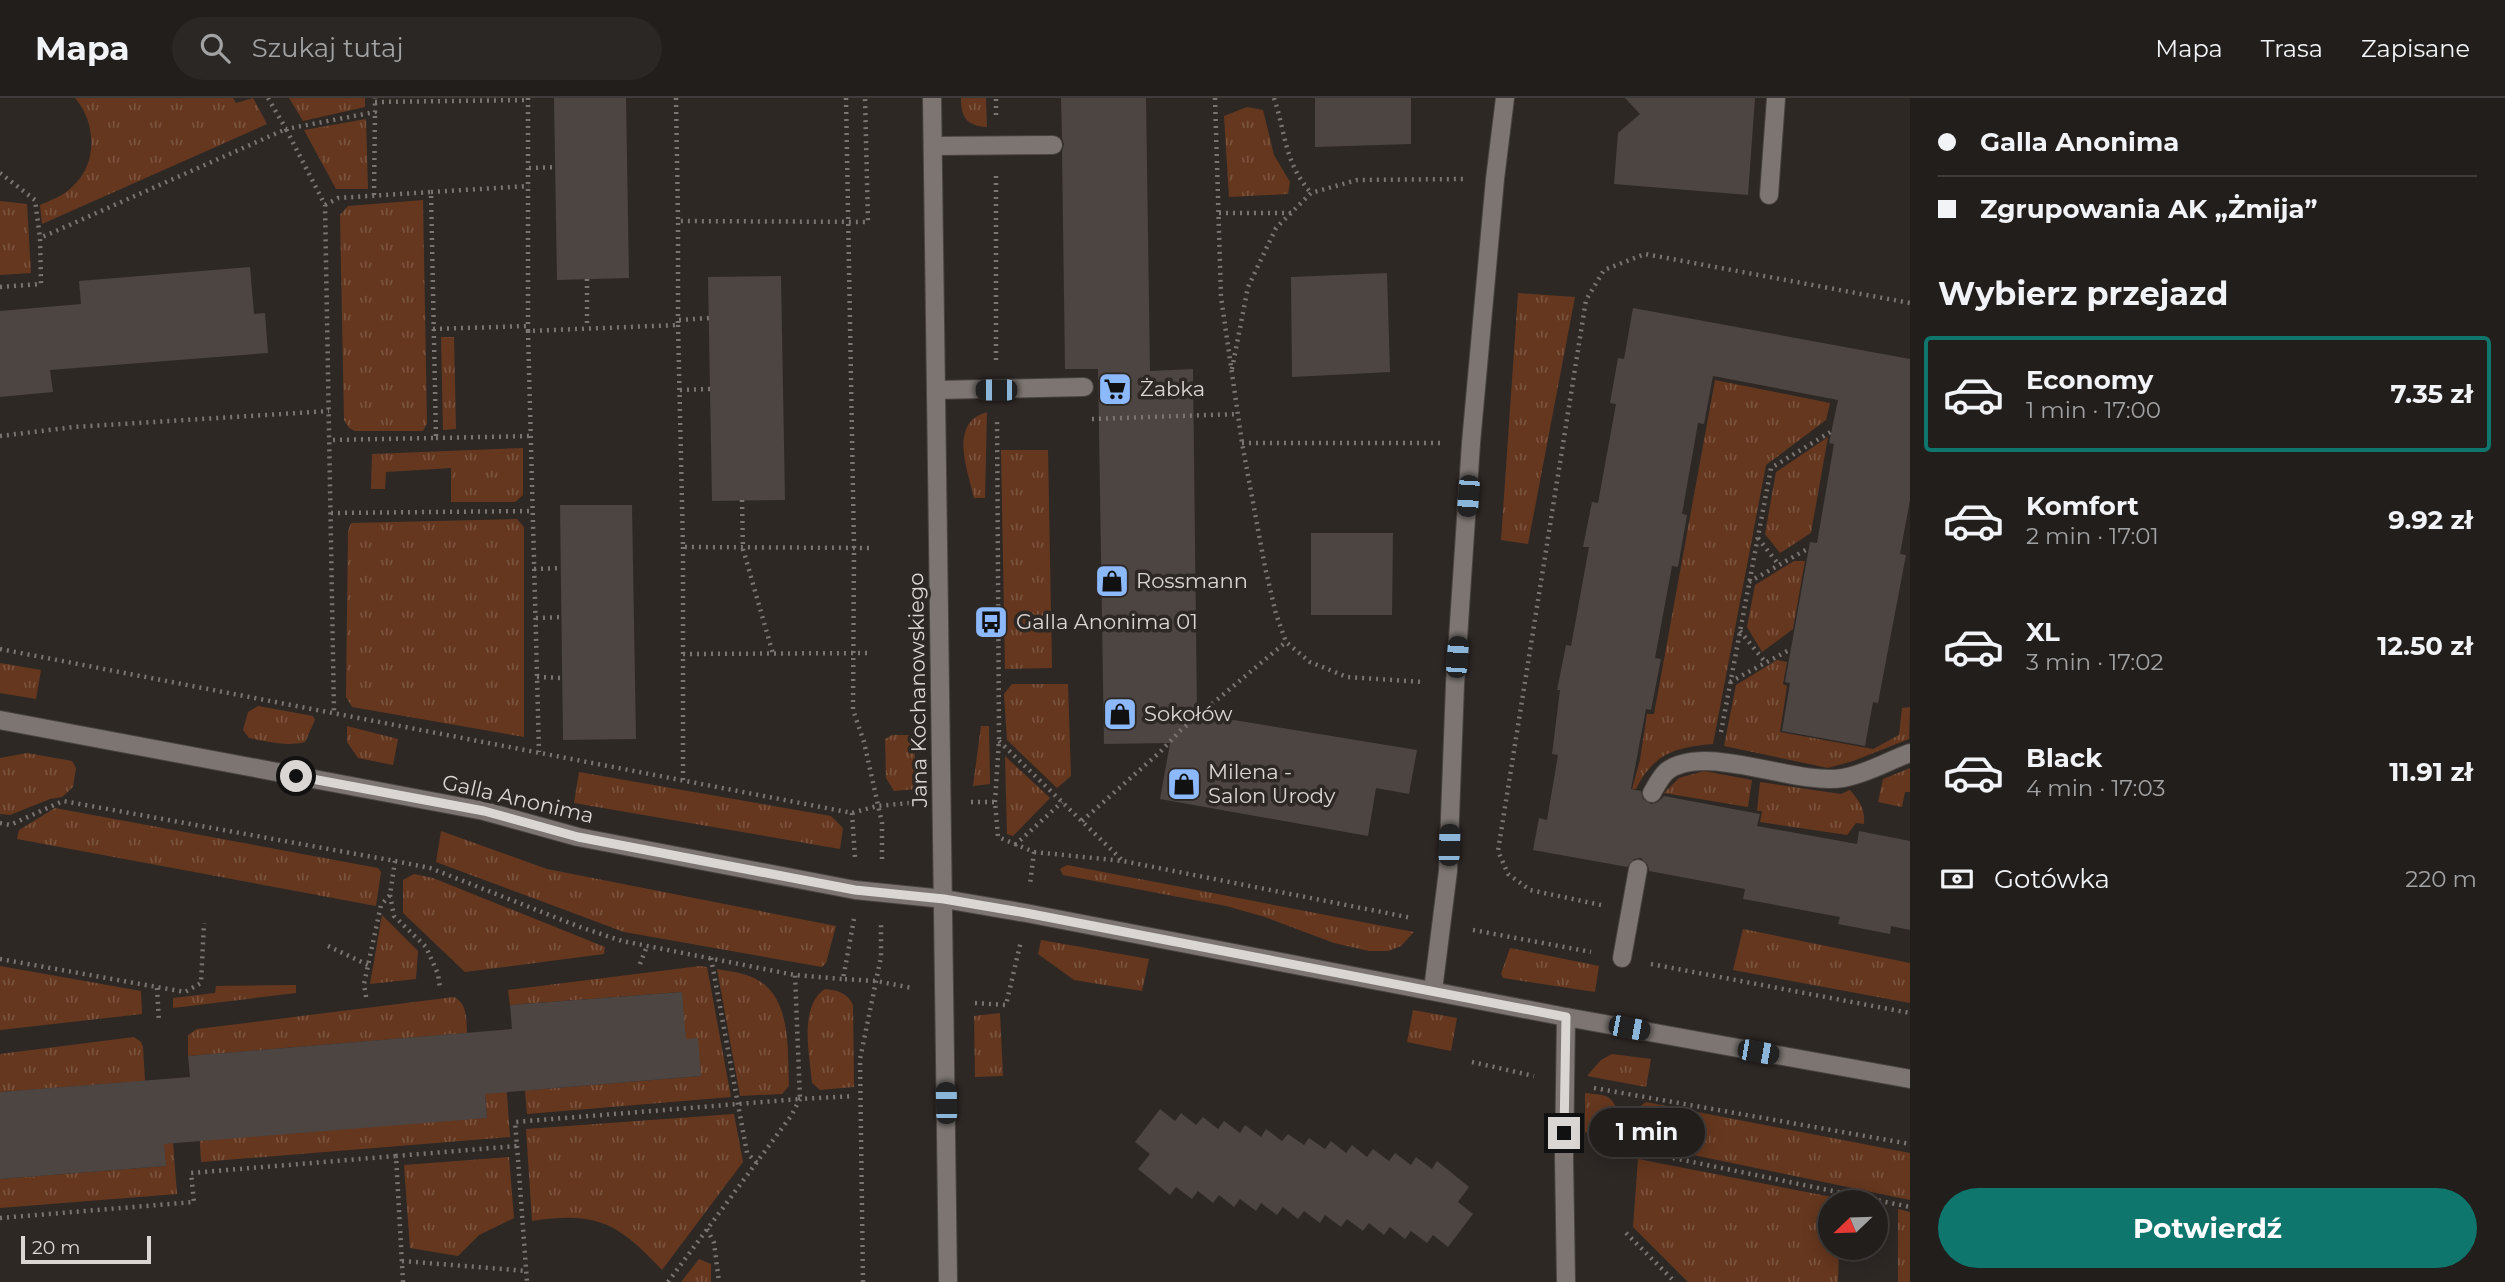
<!DOCTYPE html>
<html lang="pl">
<head>
<meta charset="utf-8">
<style>
  body { margin:0; font-family:Montserrat,sans-serif; background:#2a2725; color:#f1f3f6; height:100vh; display:flex; flex-direction:column; font-size:26px; white-space:nowrap }
  * { box-sizing:border-box; margin:0 }
  p { font-size:23px; color:#a2a2a3 }
  .icon { flex:none; width:38px; height:38px; fill:none; stroke:currentColor; stroke-width:2; stroke-linecap:round; stroke-linejoin:round }
  .map { position:relative; flex:1; overflow:hidden }
  .details { display:flex; flex-direction:column; background:#221e1c; width:595px }
  .details>* { flex:none }
  .top-card { display:grid; align-content:center; height:154px; padding:0 28px; background:#221e1c }
  .needle { width:46px; rotate:247deg }
  .fabs { position:absolute; left:1818px; top:1092px; display:grid; gap:14px }
  .fabs a { display:grid; place-items:center; width:70px; height:70px; border-radius:50%; background:#221e1c; box-shadow:0 4px 18px #0003,0 0 0 2px #3f3c3b; font-size:35px }
  .scale { position:absolute; left:21px; bottom:18px; width:130px; box-sizing:border-box; padding-left:7px; border:4px solid #dad6d4; border-top:0; font-size:19px; line-height:24px; white-space:nowrap; color:#dad6d4; -webkit-text-stroke:5px #2e2825; paint-order:stroke }
  .end { position:absolute; width:32px; height:32px; margin:-16px; border:9px solid #dad6d4; background:#111; box-shadow:0 0 0 4px #111 }
  .from { border-radius:50% }
  .bubble { position:absolute; height:49px; border-radius:24px; background:#221e1c; box-shadow:0 4px 18px #0003,0 0 0 2px #3f3c3b; font-size:23px; font-weight:700; line-height:49px; text-align:center }
  .car { position:absolute; width:21px; height:42px; margin:-21px -10px; border-radius:9px; box-shadow:0 0 5px 2px #0007; background:linear-gradient(#222 24%,#8ab4d8 0 40%,#222 0 76%,#8ab4d8 0 86%,#222 0) }
  .top-card b { display:flex; align-items:center; gap:24px; height:66px; font-size:26px }
  .top-card b+b { border-top:2px solid #3f3c3b }
  .top-card i { width:18px; height:18px; background:#f1f3f6 }
  ul { padding:0; list-style:none }
  li { display:flex; align-items:center; gap:21px; height:116px; margin:0 14px 10px; padding:0 14px; border:4px solid transparent; border-radius:7px }
  li div { flex:1 }
  li b { display:block; font-size:26px }
  li em { font-style:normal; font-weight:700 }
  li.active { border-color:#0f766e }
  li>.icon { width:63px; height:63px; stroke-width:1.5 }
  h2 { padding:0 28px; font-size:32px; line-height:84px }
  .pay { display:flex; align-items:center; gap:18px; height:77px; padding:0 28px; font-size:26px }
  .pay p { margin-inline-start:auto }
  .primary-button { display:flex; gap:14px; margin-top:auto; padding:14px 28px }
  .primary-button a { flex:1; height:80px; border-radius:42px; background:#0f766e; color:#fff; font-size:28px; font-weight:700; line-height:80px; text-align:center }
  header { display:flex; align-items:center; gap:42px; box-sizing:border-box; height:98px; padding:0 35px; background:#221e1c; border-bottom:2px solid #3f3c3b }
  header strong { font-size:33px }
  nav { display:flex; gap:38px; margin-inline-start:auto; font-size:24px }
  .search { width:490px; height:63px; background:#2a2725; display:flex; align-items:center; gap:18px; box-sizing:border-box; padding:0 24px; border-radius:38px; color:#a2a2a3; font-size:26px }
  main { display:flex; flex:1; min-height:0 }
  .map>svg:first-child { display:block }
  .grass { fill:url(#grass-tufts) }
  .building { fill:#4c4542 }
  .lines { fill:none; stroke-linecap:round; stroke-linejoin:round }
  .service-casing { stroke:#494441; stroke-width:20 }
  .minor-casing { stroke:#494441; stroke-width:20 }
  .tertiary-casing { stroke:#494441; stroke-width:20 }
  .path { stroke:#7a7572; stroke-width:4.5; stroke-dasharray:2 5; stroke-linecap:butt }
  .service { stroke:#7c7571; stroke-width:18 }
  .minor { stroke:#7c7571; stroke-width:18 }
  .tertiary { stroke:#7c7571; stroke-width:18 }
  .route { stroke:#dad6d4; stroke-width:9 }
  .labels { text-anchor:middle; stroke-width:7; stroke-linejoin:round; paint-order:stroke }
  .poi-label { font-size:21px; fill:#dad6d4; stroke:#2e2825; text-anchor:start }
  .street-label { font-size:21px; fill:#dad6d4; stroke:#2e2825 }
</style>
</head>
<body>
<header>
<strong>Mapa</strong>
<div class="search"><svg class="icon" aria-label="search" viewBox="0 0 24 24"><circle cx="10" cy="10" r="6"/><path d="M15 15l6 6"/></svg>Szukaj tutaj</div>
<nav><a>Mapa</a><a>Trasa</a><a>Zapisane</a></nav>
</header>
<main>
<div class="map">
<svg width="1910" height="1184" viewBox="0 0 1910 1184">
  <defs>
    <pattern id="grass-tufts" width="24" height="20" patternUnits="userSpaceOnUse" patternTransform="scale(1.75)"><rect width="24" height="20" fill="#65371e"/><path d="M3 7l-1-3M5 7V3M7 7l1-3M15 17l-1-3M17 17v-4M19 17l1-3" fill="none" stroke="#7a533e"/></pattern>
  </defs>
  <rect width="100%" height="100%" fill="#2e2825"/>
  <g class="grass">
    <path d="M75 0H233L236 5 253 0 267 26 42 126 40 107C52 102 65 97 74 87 98 64 96 24 75 0Z"/>
    <polygon points="289,0 365,0 365,9 303,23"/>
    <path d="M961 0H986L987 29C967 28 961 20 961 0Z"/>
    <polygon points="1247,9 1263,12 1274,57 1290,84 1288,96 1229,99 1224,18"/>
    <polygon points="366,21 368,91 336,91 304,32"/>
    <polygon points="423,102 427,325 423,333 355,333 349,330 344,322 340,117 348,108"/>
    <polygon points="0,103 27,106 31,175 0,177"/>
    <polygon points="1518,195 1575,199 1528,446 1501,442"/>
    <polygon points="441,239 454,239 456,331 443,332"/>
    <path d="M1715 282 1830 305 1826 322 1766 367 1713 646C1676 649 1654 655 1636 691H1632L1640 662 1647 616H1654Z"/>
    <path d="M987 314 985 400H974C968 371 948 325 987 314Z"/>
    <polygon points="1828,339 1811,435 1780,455 1765,436 1776,374"/>
    <polygon points="523,350 523,397 515,404 451,404 451,370 386,374 385,391 371,391 372,356"/>
    <polygon points="1001,352 1048,352 1052,570 1005,571"/>
    <polygon points="517,421 524,429 524,639 352,609 346,599 348,433 351,425"/>
    <polygon points="1794,463 1805,463 1793,531 1762,554 1747,529 1755,487"/>
    <polygon points="1777,562 1787,564 1783,586 1787,588 1780,634 1873,651 1899,637 1902,610 1910,609 1909,641 1853,663 1828,670 1724,648 1736,587"/>
    <polygon points="0,565 41,572 36,601 0,595"/>
    <polygon points="1012,586 1068,586 1071,678 1057,690 1007,642 1004,596"/>
    <path d="M258 608 313 618 315 622 305 644C286 649 267 643 249 640L243 632 248 614Z"/>
    <polygon points="347,628 398,641 393,667 358,660 347,644"/>
    <polygon points="981,628 989,628 990,686 973,688"/>
    <polygon points="892,637 914,637 916,691 894,693 886,680 885,641"/>
    <polygon points="27,655 72,663 76,670 73,689 62,699 50,701 10,717 0,716 0,660"/>
    <polygon points="1005,658 1050,700 1013,738 1007,736"/>
    <polygon points="1910,670 1910,694 1905,694 1902,709 1878,704 1883,681"/>
    <polygon points="1704,673 1752,682 1748,709 1664,695 1679,680"/>
    <polygon points="579,674 831,718 843,730 840,751 574,705"/>
    <path d="M1760 684 1841 696 1850 692C1860 704 1865 711 1864 726L1856 725 1847 737 1760 724 1762 713H1757Z"/>
    <polygon points="55,710 378,770 381,774 376,808 17,741 19,732"/>
    <polygon points="441,733 547,771 836,828 826,865 822,869 624,834 436,764"/>
    <polygon points="1067,767 1414,834 1401,848 1388,853 1369,853 1334,845 1265,819 1226,808 1063,777 1060,771"/>
    <polygon points="414,776 433,780 605,849 604,856 465,874 403,815 403,782"/>
    <polygon points="382,817 418,853 416,881 370,886"/>
    <polygon points="1743,831 1910,865 1910,905 1733,872"/>
    <polygon points="1041,842 1149,861 1142,893 1074,882 1038,856"/>
    <polygon points="1510,850 1599,868 1595,894 1503,880 1501,876"/>
    <polygon points="0,868 141,893 142,916 0,932"/>
    <polygon points="700,868 707,869 731,999 527,1016 524,980 531,992 701,978 680,942 681,894 510,907 508,892"/>
    <path d="M717 871C727 873 739 874 749 878 793 894 787 950 789 988L782 996 740 998Z"/>
    <polygon points="296,887 296,895 173,910 173,900 215,895 216,888"/>
    <path d="M825 891C837 892 848 895 853 907L854 989 820 992 812 985C810 958 798 909 825 891Z"/>
    <path d="M454 899C468 906 466 921 467 935L188 958V937L197 931Z"/>
    <polygon points="1413,912 1457,920 1451,953 1407,944"/>
    <polygon points="1000,915 1003,978 975,979 974,918"/>
    <polygon points="134,939 141,944 143,949 145,983 0,994 0,956"/>
    <polygon points="1612,956 1651,961 1646,989 1587,978 1601,962"/>
    <polygon points="506,982 510,1039 201,1064 199,1030 487,1020 484,984"/>
    <path d="M1585 995C1592 996 1602 996 1608 999 1620 1007 1621 1030 1617 1042L1585 1034Z"/>
    <polygon points="1646,1004 1910,1055 1910,1102 1631,1044 1638,1010"/>
    <path d="M734 1016 743 1064 662 1172C618 1125 597 1113 532 1123L526 1031Z"/>
    <polygon points="172,1032 177,1096 0,1110 0,1081 165,1068 163,1033"/>
    <polygon points="509,1059 514,1120 479,1137 458,1158 410,1150 404,1067"/>
    <polygon points="1638,1061 1842,1101 1841,1104 1830,1104 1830,1150 1839,1150 1838,1184 1688,1184 1633,1129"/>
    <polygon points="1898,1111 1910,1114 1910,1184 1898,1184"/>
    <polygon points="699,1161 711,1166 711,1184 681,1184"/>
  </g>
  <g class="building">
    <polygon points="554,0 626,0 629,180 557,182"/>
    <polygon points="1061,0 1146,0 1150,273 1193,271 1197,616 1417,652 1409,696 1376,690 1368,738 1160,701 1170,645 1104,646 1098,271 1065,271 1062,54 1064,46 1062,40"/>
    <polygon points="1315,0 1411,0 1411,46 1315,49"/>
    <polygon points="1625,0 1755,0 1748,97 1614,86 1618,35 1640,16"/>
    <polygon points="250,169 254,216 265,215 268,255 50,272 53,294 0,299 0,213 81,206 79,183"/>
    <polygon points="1387,175 1390,274 1292,279 1291,179"/>
    <polygon points="781,178 785,402 712,403 708,179"/>
    <polygon points="1633,210 1910,261 1910,402 1900,456 1906,457 1878,605 1873,604 1865,648 1782,633 1790,585 1785,584 1810,444 1817,445 1834,346 1829,345 1838,302 1713,278 1704,326 1698,325 1682,416 1687,417 1678,469 1672,468 1655,560 1661,561 1651,612 1646,611 1631,691 1641,693 1643,701 1651,706 1658,704 1664,698 1760,716 1757,728 1857,746 1859,733 1910,743 1910,832 1891,828 1890,836 1838,826 1840,819 1743,801 1745,791 1649,773 1648,767 1641,760 1634,761 1627,769 1533,752 1539,720 1547,722 1558,657 1552,656 1560,592 1557,592 1566,547 1571,548 1589,449 1583,449 1592,404 1598,405 1616,306 1610,305 1618,260 1624,261"/>
    <polygon points="560,407 632,407 636,641 563,642"/>
    <polygon points="1311,435 1393,435 1392,517 1311,517"/>
    <polygon points="682,894 686,941 698,940 701,978 485,996 487,1020 164,1046 166,1068 0,1081 0,994 190,979 188,958 512,931 510,907"/>
    <polygon points="1160,1011 1175,1023 1181,1015 1196,1027 1203,1019 1218,1031 1224,1023 1240,1035 1245,1027 1261,1039 1266,1031 1282,1043 1288,1036 1304,1047 1309,1040 1325,1051 1331,1043 1346,1055 1352,1047 1367,1059 1373,1051 1389,1063 1395,1055 1411,1067 1416,1059 1432,1071 1437,1063 1469,1089 1458,1104 1473,1116 1448,1149 1433,1137 1427,1145 1411,1133 1405,1141 1390,1129 1384,1137 1369,1125 1363,1133 1347,1121 1341,1129 1325,1117 1320,1125 1304,1113 1298,1121 1283,1109 1277,1117 1261,1105 1256,1113 1240,1101 1234,1109 1219,1097 1213,1105 1198,1093 1192,1101 1176,1089 1170,1097 1138,1071 1150,1056 1135,1044"/>
  </g>
  <g class="lines">
    <g class="service-casing">
      <g id="service">
        <polyline points="933,48 1053,47"/>
        <polyline points="1769,97 1776,0"/>
        <polyline points="936,292 1084,289"/>
        <path d="M1652 695C1656 688 1661 678 1667 673 1706 644 1794 688 1843 680 1866 676 1888 663 1910 655"/>
        <polyline points="1622,860 1638,771"/>
      </g>
    </g>
    <g class="minor-casing">
      <g id="minor">
        <polyline points="944,801 1026,815 1566,919 1910,981"/>
        <polyline points="1433,892 1448,773 1455,586 1471,345 1495,81 1505,0"/>
        <polyline points="1566,919 1564,1060 1566,1184"/>
      </g>
    </g>
    <g class="tertiary-casing">
      <g id="tertiary">
        <polyline points="932,0 948,1184"/>
        <polyline points="0,622 484,713 578,739 855,792 944,801"/>
      </g>
    </g>
    <g class="path">
      <polyline points="268,0 286,31 375,14 375,0"/>
      <polyline points="528,0 528,233 678,227 678,123 868,124 865,0"/>
      <polyline points="676,0 678,123"/>
      <polyline points="846,0 854,449 853,612 864,644 882,725 882,765"/>
      <polyline points="1215,0 1221,199 1242,345 1265,469 1276,516 1286,544 1310,564 1347,579 1423,584"/>
      <path d="M1274 0C1286 36 1284 64 1311 95"/>
      <polyline points="375,4 528,2"/>
      <polyline points="996,17 996,0"/>
      <polyline points="529,70 556,69"/>
      <polyline points="0,75 35,102 40,140"/>
      <polyline points="996,78 996,262"/>
      <polyline points="431,94 529,88"/>
      <polyline points="374,97 375,14"/>
      <polyline points="325,107 338,100 431,94 436,340 329,342"/>
      <polyline points="1219,115 1291,115"/>
      <polyline points="587,181 587,230"/>
      <polyline points="0,189 41,186 40,140 286,31 325,107 334,614"/>
      <polyline points="679,222 709,220"/>
      <polyline points="678,227 683,449 870,450"/>
      <polyline points="433,231 528,228"/>
      <polyline points="528,233 539,654"/>
      <polyline points="1232,271 1248,189 1276,130 1311,95 1357,82 1466,81"/>
      <polyline points="680,292 710,291"/>
      <polyline points="1092,321 1238,316"/>
      <polyline points="0,338 74,329 329,313"/>
      <polyline points="436,340 531,338"/>
      <polyline points="1242,345 1440,345"/>
      <polyline points="742,402 743,451 773,556"/>
      <polyline points="331,415 533,413"/>
      <polyline points="1758,440 1779,467"/>
      <polyline points="534,471 561,470"/>
      <polyline points="1749,484 1809,450"/>
      <polyline points="536,520 562,519"/>
      <polyline points="1740,533 1766,565"/>
      <polyline points="0,551 852,715 877,708 910,705"/>
      <polyline points="683,556 871,555"/>
      <polyline points="537,579 563,580"/>
      <polyline points="1730,584 1791,551"/>
      <polyline points="1721,634 1771,370 1832,333"/>
      <polyline points="999,643 1123,763"/>
      <polyline points="683,682 683,449"/>
      <polyline points="971,704 995,704 998,739 1034,754 1030,786"/>
      <polyline points="995,704 999,642 997,319"/>
      <polyline points="852,715 855,760"/>
      <polyline points="1082,723 1160,654 1181,632 1286,544"/>
      <polyline points="0,725 10,727 63,703 395,763 430,770 580,829 622,843 795,877 843,881"/>
      <polyline points="1015,747 1062,704"/>
      <polyline points="1034,754 1123,763 1412,820"/>
      <polyline points="390,797 394,818 426,849 438,876 440,890"/>
      <polyline points="1601,807 1530,792 1508,776 1498,753 1586,202 1604,172 1645,156 1910,205"/>
      <polyline points="854,821 843,881 876,883 912,890"/>
      <polyline points="1473,832 1591,854"/>
      <polyline points="328,848 368,867"/>
      <polyline points="711,860 747,1055 757,1065"/>
      <polyline points="0,861 185,894 201,885 204,825"/>
      <polyline points="640,866 647,848"/>
      <polyline points="1651,866 1910,915"/>
      <polyline points="157,890 159,924"/>
      <polyline points="366,899 364,886 381,807 390,797 395,763"/>
      <polyline points="975,905 1006,907 1021,843"/>
      <polyline points="1472,964 1534,978"/>
      <polyline points="1594,990 1910,1046"/>
      <polyline points="517,1048 527,1184"/>
      <polyline points="1625,1050 1910,1109"/>
      <polyline points="0,1120 194,1104 191,1075 396,1058"/>
      <polyline points="707,1131 714,1145 719,1184"/>
      <polyline points="1626,1135 1675,1184"/>
      <polyline points="402,1163 527,1173"/>
      <polyline points="403,1184 396,1058 517,1048 515,1024 800,1001 795,877"/>
      <polyline points="668,1184 791,1018 800,1001 854,998"/>
      <polyline points="863,1184 860,961 881,859 881,827"/>
    </g>
    <use href="#service" class="service"/>
    <use href="#minor" class="minor"/>
    <use href="#tertiary" class="tertiary"/>
  </g>
  <g class="lines">
    <polyline class="route" points="296,678 484,713 578,739 855,792 944,801 1026,815 1566,919 1564,1035"/>
  </g>
  <defs>
    <g id="supermarket-square" transform="scale(1.75)"><rect x="-9" y="-9" width="18" height="18" rx="4" fill="#8cb9fc" stroke="#2e2825"/><path d="M-6-5.5h2.5l.6 2H6L4.5 2H-2.5L-4.4-4H-6ZM-1.5 3.2a1.3 1.3 0 1 0 .1 0ZM3 3.2a1.3 1.3 0 1 0 .1 0Z" fill="#111"/></g>
    <g id="shop-square" transform="scale(1.75)"><rect x="-9" y="-9" width="18" height="18" rx="4" fill="#8cb9fc" stroke="#2e2825"/><path d="M-5-2.5h2.3a2.7 3.5 0 0 1 5.4 0H5L5.5 6h-11ZM-1.5-2.5h3a1.5 2.3 0 0 0-3 0Z" fill="#111"/></g>
    <g id="bus-square" transform="scale(1.75)"><rect x="-9" y="-9" width="18" height="18" rx="4" fill="#8cb9fc" stroke="#2e2825"/><path d="M-5-6H5V4H4V6H2V4H-2V6H-4V4H-5ZM-3.5-4V0h7V-4ZM-3.5 1.2v1.5H-2V1.2ZM2 1.2v1.5H3.5V1.2Z" fill="#111"/></g>
  </defs>
  <g fill-rule="evenodd">
    <use href="#supermarket-square" x="1115" y="291"/>
    <use href="#shop-square" x="1112" y="483"/>
    <use href="#bus-square" x="991" y="524"/>
    <use href="#shop-square" x="1120" y="616"/>
    <use href="#shop-square" x="1184" y="686"/>
  </g>
  <g class="labels">
    <g class="poi-label">
      <text x="1140" y="298">Żabka</text>
      <text x="1136" y="490">Rossmann</text>
      <text x="1016" y="531">Galla Anonima 01</text>
      <text x="1144" y="623">Sokołów</text>
      <text x="1208" y="681">Milena -<tspan x="1208" dy="24">Salon Urody</tspan></text>
    </g>
    <g class="street-label">
      <text transform="translate(918 592) rotate(-91)" y="7">Jana Kochanowskiego</text>
      <text transform="translate(518 701) rotate(13)" y="7">Galla Anonima</text>
    </g>
  </g>
</svg>
<div class="fabs">
<a><svg class="needle" viewBox="-14 -14 28 28"><path d="M0-13l5 13h-10z" fill="#e53935"/><path d="M0 13l5-13h-10z" fill="#a2a2a3"/></svg></a>
</div>
<div class="scale">20 m</div>
<i class="end from" style="left:296px;top:678px"></i>
<i class="end" style="left:1564px;top:1035px"></i>
<div class="bubble" style="left:1589px;top:1010px;width:116px">1 min</div>
<i class="car" style="left:996px;top:292px;rotate:270deg"></i>
<i class="car" style="left:1468px;top:398px;rotate:184deg"></i>
<i class="car" style="left:1457px;top:559px;rotate:4deg"></i>
<i class="car" style="left:1449px;top:747px;rotate:2deg"></i>
<i class="car" style="left:1629px;top:930px;rotate:101deg"></i>
<i class="car" style="left:1758px;top:954px;rotate:100deg"></i>
<i class="car" style="left:946px;top:1005px;rotate:359deg"></i>
</div>
<section class="details">
<div class="top-card">
<b><i class="from"></i>Galla Anonima</b>
<b><i></i>Zgrupowania AK „Żmija”</b>
</div>
<h2>Wybierz przejazd</h2>
<ul>
<li class="active"><svg class="icon" aria-label="car" viewBox="0 0 24 24"><path d="M5 17H2v-5l4-1 3-4h7l3 4 3 1v5h-3M9 17h6M6 11h13"/><circle cx="7" cy="17" r="2"/><circle cx="17" cy="17" r="2"/></svg><div><b>Economy</b><p>1 min · 17:00</p></div><em>7.35 zł</em></li>
<li><svg class="icon" aria-label="car" viewBox="0 0 24 24"><path d="M5 17H2v-5l4-1 3-4h7l3 4 3 1v5h-3M9 17h6M6 11h13"/><circle cx="7" cy="17" r="2"/><circle cx="17" cy="17" r="2"/></svg><div><b>Komfort</b><p>2 min · 17:01</p></div><em>9.92 zł</em></li>
<li><svg class="icon" aria-label="car" viewBox="0 0 24 24"><path d="M5 17H2v-5l4-1 3-4h7l3 4 3 1v5h-3M9 17h6M6 11h13"/><circle cx="7" cy="17" r="2"/><circle cx="17" cy="17" r="2"/></svg><div><b>XL</b><p>3 min · 17:02</p></div><em>12.50 zł</em></li>
<li><svg class="icon" aria-label="car" viewBox="0 0 24 24"><path d="M5 17H2v-5l4-1 3-4h7l3 4 3 1v5h-3M9 17h6M6 11h13"/><circle cx="7" cy="17" r="2"/><circle cx="17" cy="17" r="2"/></svg><div><b>Black</b><p>4 min · 17:03</p></div><em>11.91 zł</em></li>
</ul>
<div class="pay"><svg class="icon" aria-label="cash" viewBox="0 0 24 24"><path d="M3 7h18v10H3z"/><circle cx="12" cy="12" r="2"/></svg>Gotówka<p>220 m</p></div>
<div class="primary-button"><a>Potwierdź</a></div>
</section>
</main>
</body>
</html>
